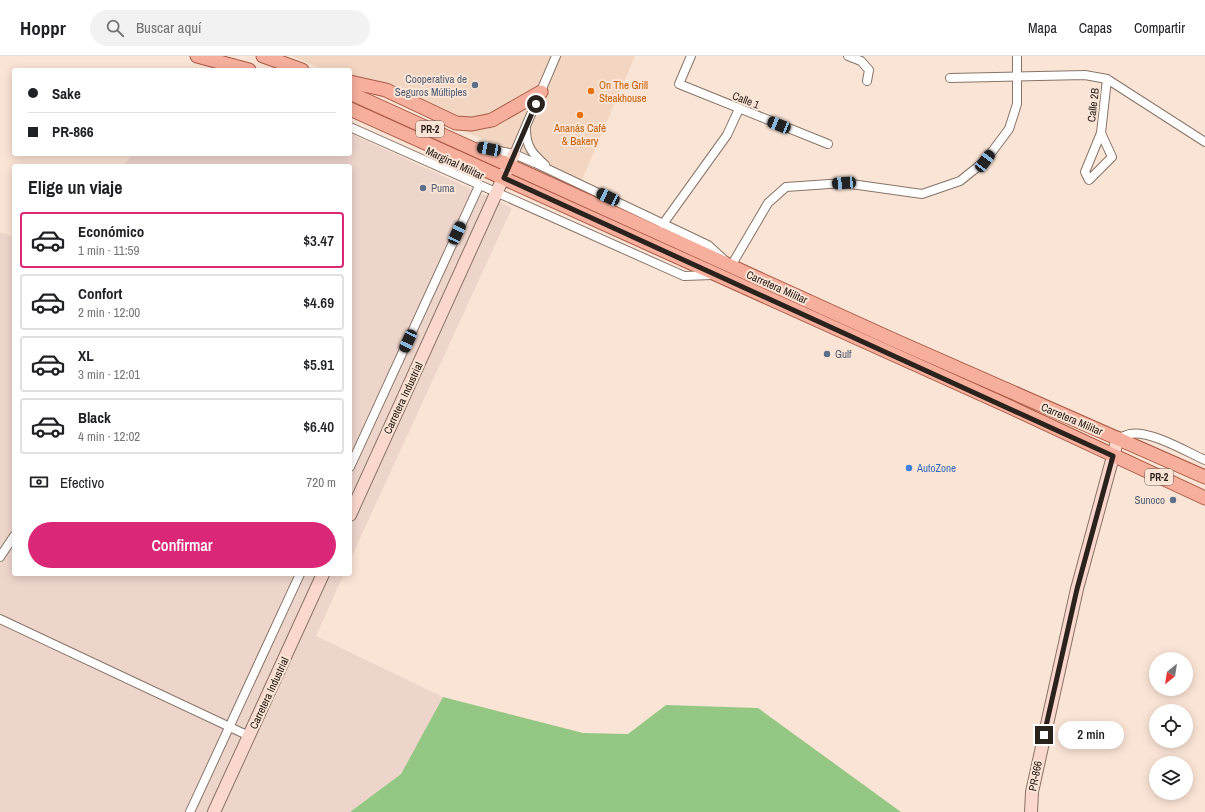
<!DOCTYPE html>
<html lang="es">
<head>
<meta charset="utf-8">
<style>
  body { margin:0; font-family:"Archivo Narrow",sans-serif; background:#f2f2f2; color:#202124; height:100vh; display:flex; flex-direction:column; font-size:15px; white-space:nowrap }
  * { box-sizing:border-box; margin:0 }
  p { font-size:13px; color:#757577 }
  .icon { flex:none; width:22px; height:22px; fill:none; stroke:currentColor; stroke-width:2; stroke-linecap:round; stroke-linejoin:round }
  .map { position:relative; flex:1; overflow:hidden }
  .drawer { position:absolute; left:12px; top:108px; width:340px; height:412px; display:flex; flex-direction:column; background:#fff; border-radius:4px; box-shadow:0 2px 10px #0003 }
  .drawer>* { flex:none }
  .top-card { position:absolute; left:12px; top:12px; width:340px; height:88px; border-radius:4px; box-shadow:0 2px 10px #0003; display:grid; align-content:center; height:88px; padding:0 16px; background:#fff }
  .needle { width:26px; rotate:210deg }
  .tools { position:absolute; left:1149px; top:596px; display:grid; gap:8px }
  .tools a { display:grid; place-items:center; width:44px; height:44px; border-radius:50%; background:#fff; box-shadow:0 2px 10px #0003; font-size:20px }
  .end { position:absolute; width:18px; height:18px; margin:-9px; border:5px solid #2a221d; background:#fff; box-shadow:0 0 0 2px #fff }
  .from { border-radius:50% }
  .bubble { position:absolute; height:28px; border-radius:14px; background:#fff; box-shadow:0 2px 10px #0003; font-size:13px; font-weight:600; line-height:28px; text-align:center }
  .car { position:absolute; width:12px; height:24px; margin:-12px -6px; border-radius:5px; box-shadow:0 0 3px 1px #0007; background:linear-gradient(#222 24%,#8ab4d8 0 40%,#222 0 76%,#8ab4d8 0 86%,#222 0) }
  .top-card b { display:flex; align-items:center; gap:14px; height:38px; font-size:15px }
  .top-card b+b { border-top:1px solid #e0e0e0 }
  .top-card i { width:10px; height:10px; background:#202124 }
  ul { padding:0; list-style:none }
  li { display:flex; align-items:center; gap:12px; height:56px; margin:0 8px 6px; padding:0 8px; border:2px solid #e0e0e0; border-radius:4px }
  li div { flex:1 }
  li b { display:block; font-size:15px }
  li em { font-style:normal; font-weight:600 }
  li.active { border-color:#db2777 }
  li>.icon { width:36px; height:36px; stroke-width:1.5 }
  h2 { padding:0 16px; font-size:18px; line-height:48px }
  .pay { display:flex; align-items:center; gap:10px; height:44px; padding:0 16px; font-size:15px }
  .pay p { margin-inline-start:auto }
  .action { display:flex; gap:8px; margin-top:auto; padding:8px 16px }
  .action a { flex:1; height:46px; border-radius:24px; background:#db2777; color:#fff; font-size:16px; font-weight:600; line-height:46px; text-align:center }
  header { display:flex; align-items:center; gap:24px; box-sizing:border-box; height:56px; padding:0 20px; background:#fff; border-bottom:1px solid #e0e0e0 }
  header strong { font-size:19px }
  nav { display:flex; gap:22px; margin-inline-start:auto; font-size:14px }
  .search { width:280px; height:36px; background:#f2f2f2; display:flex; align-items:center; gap:10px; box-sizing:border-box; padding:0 14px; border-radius:22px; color:#757577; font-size:15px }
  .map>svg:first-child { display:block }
  .built { fill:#f2d6c2 }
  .industrial { fill:#eed5cc }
  .forest { fill:#95c784 }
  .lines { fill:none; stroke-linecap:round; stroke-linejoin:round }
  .street-casing { stroke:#877466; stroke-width:10 }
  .secondary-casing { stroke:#877466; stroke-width:14 }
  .primary-casing { stroke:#ab5b45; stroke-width:15 }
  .street { stroke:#fff; stroke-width:8 }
  .secondary { stroke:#fbd7ce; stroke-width:12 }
  .primary { stroke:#f7af9d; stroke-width:13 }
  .route { stroke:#2a221d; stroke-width:5 }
  .service-dot { fill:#5c6f8a; stroke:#fae4d5; stroke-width:1.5 }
  .food-dot { fill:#e8710a; stroke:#fae4d5; stroke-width:1.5 }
  .shop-dot { fill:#3f7fe0; stroke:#fae4d5; stroke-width:1.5 }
  .labels { text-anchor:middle; stroke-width:4; stroke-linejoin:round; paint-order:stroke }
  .shield { fill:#fae4d5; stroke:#685c54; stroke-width:1 }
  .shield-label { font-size:10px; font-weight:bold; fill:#2a221d }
  .service-label { font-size:11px; fill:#4e5e75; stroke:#fae4d5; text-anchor:end }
  .food-label { font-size:11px; fill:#c56008; stroke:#fae4d5; text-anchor:start }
  .street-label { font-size:11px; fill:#2a221d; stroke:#fae4d5 }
  .shop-label { font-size:11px; fill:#366cbe; stroke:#fae4d5; text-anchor:start }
</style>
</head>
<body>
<header>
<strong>Hoppr</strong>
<div class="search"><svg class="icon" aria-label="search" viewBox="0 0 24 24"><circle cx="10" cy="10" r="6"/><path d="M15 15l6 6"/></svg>Buscar aquí</div>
<nav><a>Mapa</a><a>Capas</a><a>Compartir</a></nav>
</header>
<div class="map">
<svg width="1205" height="756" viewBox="0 0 1205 756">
  <rect width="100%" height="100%" fill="#fae4d5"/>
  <polygon class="built" points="292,0 635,0 582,124 371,37 350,27 350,14 324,14"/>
  <g class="industrial">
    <polygon points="350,77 512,152 350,504 350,110 123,110 132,98 350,98"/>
    <polygon points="0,176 14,181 14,518 344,518 316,580 443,641 401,718 350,756 0,756"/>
  </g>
  <polygon class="forest" points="443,641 583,677 628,678 666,649 758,652 901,756 350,756 401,718"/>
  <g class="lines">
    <g class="street-casing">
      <g id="street">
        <polyline points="691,0 679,28 828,88"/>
        <polyline points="848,0 861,5 869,14 867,25"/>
        <polyline points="950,22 1085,19 1107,23 1205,86"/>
        <polyline points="350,71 684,220 713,219"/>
        <path d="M526 74C526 91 533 98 545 109"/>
        <polygon points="1101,77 1112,101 1089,124 1085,116"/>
        <polyline points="1101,77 1107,23"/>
        <polyline points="480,91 514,98 535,107 708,189 731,210 768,147 786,131 844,127 922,138 960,125 985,105 1009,73 1017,48 1017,0"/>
        <polyline points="514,98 556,0"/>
        <polyline points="663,168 727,79 739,53"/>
        <path d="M1118 382C1122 381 1126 379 1130 378 1150 374 1187 396 1205 404"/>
        <polyline points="350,411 479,130"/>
        <polyline points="0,501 14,480"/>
        <polyline points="0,563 249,680"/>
        <polyline points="190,756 300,518"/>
      </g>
    </g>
    <g class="secondary-casing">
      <g id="secondary">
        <polyline points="350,459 514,98"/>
        <polyline points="214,756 323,518"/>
        <polyline points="1031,756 1032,736 1077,533 1118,382"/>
      </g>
    </g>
    <g class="primary-casing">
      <g id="primary">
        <polyline points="197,0 249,14"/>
        <polyline points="263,0 302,14"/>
        <polyline points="350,26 386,34 456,67 472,68 492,64 541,36"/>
        <polyline points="350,37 896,285 1205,421"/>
        <polyline points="350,53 1010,351 1205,442"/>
      </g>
    </g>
    <use href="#street" class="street"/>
    <use href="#secondary" class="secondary"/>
    <use href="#primary" class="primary"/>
  </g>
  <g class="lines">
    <polyline class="route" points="536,48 504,122 1113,400 1077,533 1044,679"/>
  </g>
  <g class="service-dot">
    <circle cx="475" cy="29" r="4"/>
    <circle cx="423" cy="132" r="4"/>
    <circle cx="827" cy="298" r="4"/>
    <circle cx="1173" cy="444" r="4"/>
  </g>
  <g class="food-dot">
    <circle cx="591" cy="35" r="4"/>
    <circle cx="580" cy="59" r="4"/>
  </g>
  <circle class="shop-dot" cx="909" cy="412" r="4"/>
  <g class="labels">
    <g class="shield">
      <rect x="416" y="65" width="28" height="16" rx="3"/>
      <rect x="1145" y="413" width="28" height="16" rx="3"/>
    </g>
    <g class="shield-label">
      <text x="430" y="77">PR-2</text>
      <text x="1159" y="425">PR-2</text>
    </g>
    <g class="service-label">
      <text x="467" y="27">Cooperativa de<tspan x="467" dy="13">Seguros Múltiples</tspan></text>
      <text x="431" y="136" text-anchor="start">Puma</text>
      <text x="835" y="302" text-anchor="start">Gulf</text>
      <text x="1165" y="448">Sunoco</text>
    </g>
    <g class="food-label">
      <text x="599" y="33">On The Grill<tspan x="599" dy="13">Steakhouse</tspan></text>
      <text x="580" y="76" text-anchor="middle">Ananás Café<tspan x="580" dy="13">&amp; Bakery</tspan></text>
    </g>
    <g class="street-label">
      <text transform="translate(746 44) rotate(22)" y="4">Calle 1</text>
      <text transform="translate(1093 49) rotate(-83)" y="4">Calle 2B</text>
      <text transform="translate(455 107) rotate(25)" y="4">Marginal Militar</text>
      <text transform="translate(777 231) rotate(24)" y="4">Carretera Militar</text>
      <text transform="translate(403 342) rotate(-65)" y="4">Carretera Industrial</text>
      <text transform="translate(1072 363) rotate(23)" y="4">Carretera Militar</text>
      <text transform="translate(269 637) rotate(-65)" y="4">Carretera Industrial</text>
      <text transform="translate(1035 720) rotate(-79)" y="4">PR-866</text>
    </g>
    <g class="shop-label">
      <text x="917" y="416">AutoZone</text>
    </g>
  </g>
</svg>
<div class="tools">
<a><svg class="needle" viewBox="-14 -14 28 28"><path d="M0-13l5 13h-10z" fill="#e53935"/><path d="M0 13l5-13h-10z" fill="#757577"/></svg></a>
<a><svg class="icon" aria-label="locate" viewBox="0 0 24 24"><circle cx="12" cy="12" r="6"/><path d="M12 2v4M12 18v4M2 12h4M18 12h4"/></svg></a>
<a><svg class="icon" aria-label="layers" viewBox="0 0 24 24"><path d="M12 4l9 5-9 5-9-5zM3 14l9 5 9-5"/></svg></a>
</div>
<i class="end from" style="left:536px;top:48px"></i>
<i class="end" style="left:1044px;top:679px"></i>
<div class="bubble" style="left:1058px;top:665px;width:66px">2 min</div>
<i class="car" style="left:779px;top:69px;rotate:292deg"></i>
<i class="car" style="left:489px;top:93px;rotate:281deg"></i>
<i class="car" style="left:985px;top:105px;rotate:37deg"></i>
<i class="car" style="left:844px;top:127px;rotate:266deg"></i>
<i class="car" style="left:608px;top:141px;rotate:295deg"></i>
<i class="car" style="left:457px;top:177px;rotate:25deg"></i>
<i class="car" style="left:408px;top:285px;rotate:205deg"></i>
<div class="top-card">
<b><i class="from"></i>Sake</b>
<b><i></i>PR-866</b>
</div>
<section class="drawer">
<h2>Elige un viaje</h2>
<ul>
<li class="active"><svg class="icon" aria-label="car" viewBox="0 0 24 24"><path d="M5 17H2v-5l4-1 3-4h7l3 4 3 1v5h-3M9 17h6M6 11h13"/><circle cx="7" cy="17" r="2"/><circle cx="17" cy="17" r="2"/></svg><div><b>Económico</b><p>1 min · 11:59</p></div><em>$3.47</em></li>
<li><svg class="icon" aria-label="car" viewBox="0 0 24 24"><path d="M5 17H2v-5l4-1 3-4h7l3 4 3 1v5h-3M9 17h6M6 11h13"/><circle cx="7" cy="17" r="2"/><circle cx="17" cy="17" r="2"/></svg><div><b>Confort</b><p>2 min · 12:00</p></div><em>$4.69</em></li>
<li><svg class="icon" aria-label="car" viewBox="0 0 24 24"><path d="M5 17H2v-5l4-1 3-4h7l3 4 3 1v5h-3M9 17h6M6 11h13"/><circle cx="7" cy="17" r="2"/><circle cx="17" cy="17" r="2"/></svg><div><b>XL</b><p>3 min · 12:01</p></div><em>$5.91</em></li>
<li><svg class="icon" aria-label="car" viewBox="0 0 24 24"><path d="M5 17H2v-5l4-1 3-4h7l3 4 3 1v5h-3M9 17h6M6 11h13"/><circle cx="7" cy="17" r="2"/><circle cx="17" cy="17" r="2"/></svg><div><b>Black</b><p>4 min · 12:02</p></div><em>$6.40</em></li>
</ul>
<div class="pay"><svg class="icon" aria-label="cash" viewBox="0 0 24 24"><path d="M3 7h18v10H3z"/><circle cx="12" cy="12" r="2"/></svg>Efectivo<p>720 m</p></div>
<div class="action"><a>Confirmar</a></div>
</section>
</div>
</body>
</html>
